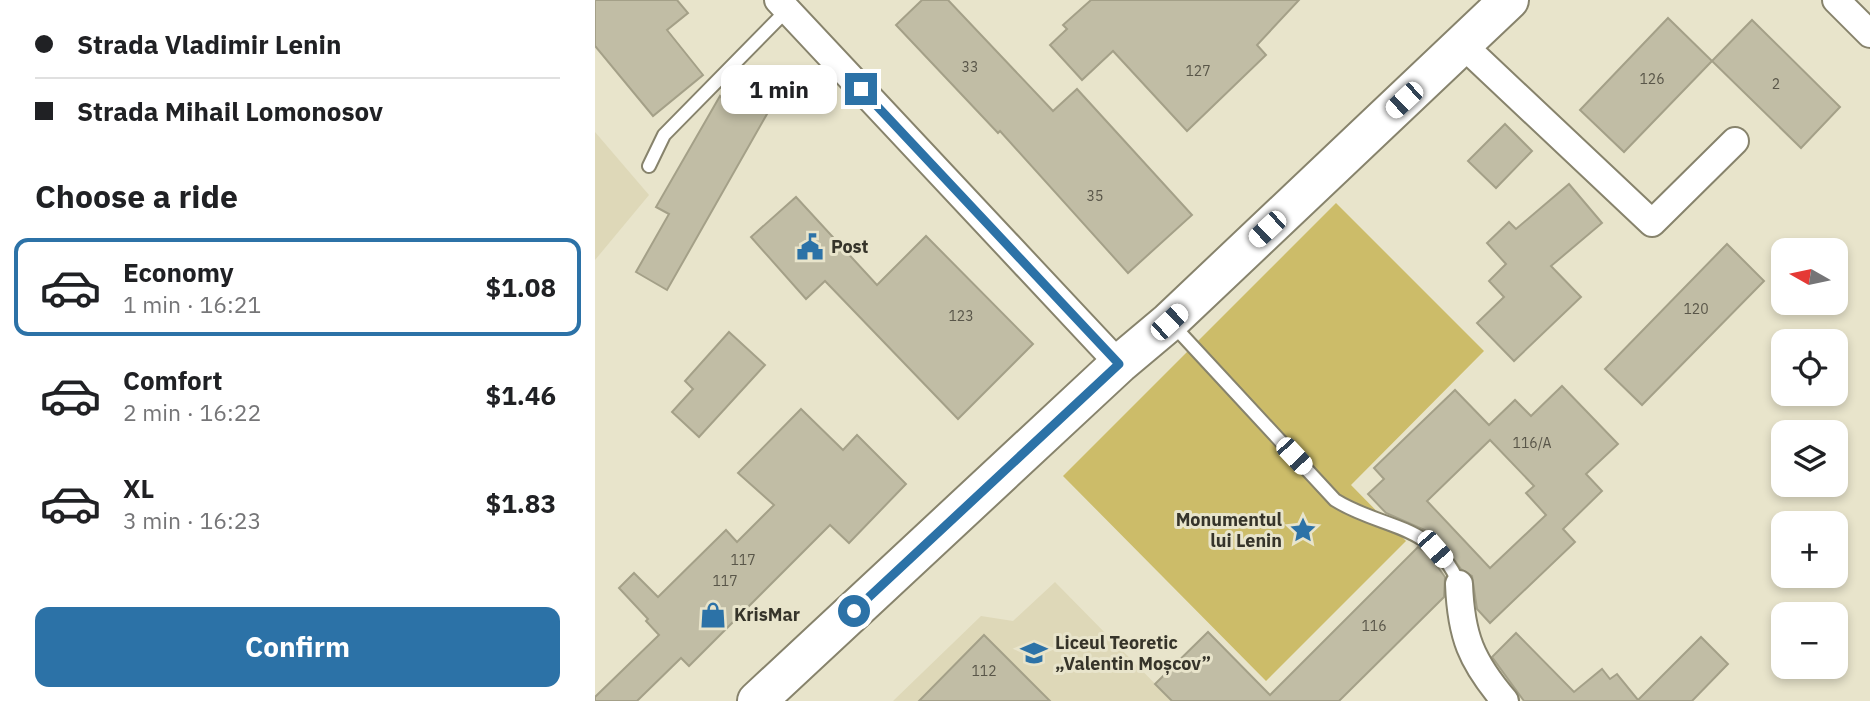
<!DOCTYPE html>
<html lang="en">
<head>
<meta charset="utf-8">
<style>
  body { margin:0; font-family:"IBM Plex Sans",sans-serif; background:#f2f2f2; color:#202124; height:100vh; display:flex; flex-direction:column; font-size:26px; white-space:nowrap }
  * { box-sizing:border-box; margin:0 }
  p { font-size:23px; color:#757577 }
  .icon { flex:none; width:38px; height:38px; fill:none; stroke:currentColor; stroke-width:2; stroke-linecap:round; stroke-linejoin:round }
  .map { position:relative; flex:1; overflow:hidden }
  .sheet { display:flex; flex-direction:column; background:#fff; width:595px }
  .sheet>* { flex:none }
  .guide { display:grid; align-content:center; height:154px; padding:0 35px; background:#fff }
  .needle { width:46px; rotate:279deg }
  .buttons { position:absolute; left:1176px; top:238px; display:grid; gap:14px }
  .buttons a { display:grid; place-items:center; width:77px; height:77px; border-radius:14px; background:#fff; box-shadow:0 4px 10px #0003; font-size:35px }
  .end { position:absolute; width:32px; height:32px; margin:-16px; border:9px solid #2c72a7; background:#fff; box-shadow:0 0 0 4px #fff }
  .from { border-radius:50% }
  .bubble { position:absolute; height:49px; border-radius:14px; background:#fff; box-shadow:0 4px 10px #0003; font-size:23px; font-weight:800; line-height:49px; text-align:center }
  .car { position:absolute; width:21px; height:42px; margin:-21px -10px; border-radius:9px; box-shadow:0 0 5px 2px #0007; background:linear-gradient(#fff 24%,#345 0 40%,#fff 0 76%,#345 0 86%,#fff 0) }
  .guide b { display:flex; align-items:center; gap:24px; height:66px; font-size:26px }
  .guide b+b { border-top:2px solid #e0e0e0 }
  .guide i { width:18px; height:18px; background:#202124 }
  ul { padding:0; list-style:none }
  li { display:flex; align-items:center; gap:21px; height:98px; margin:0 14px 10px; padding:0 21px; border:4px solid transparent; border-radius:14px }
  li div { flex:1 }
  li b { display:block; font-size:26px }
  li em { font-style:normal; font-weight:800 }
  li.on { border-color:#2c72a7 }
  li>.icon { width:63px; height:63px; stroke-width:1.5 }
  h2 { padding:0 35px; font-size:32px; line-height:84px }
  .primary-button { display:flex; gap:14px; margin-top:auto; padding:14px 35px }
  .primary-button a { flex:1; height:80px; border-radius:14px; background:#2c72a7; color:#fff; font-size:28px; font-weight:800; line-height:80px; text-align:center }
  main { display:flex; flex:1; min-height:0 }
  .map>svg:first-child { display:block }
  .built { fill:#ded8b8 }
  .green { fill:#ccbc69 }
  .building { fill:#c1bda5; stroke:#a4a088; stroke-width:2; fill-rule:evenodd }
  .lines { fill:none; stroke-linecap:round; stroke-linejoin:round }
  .lane-casing { stroke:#87836c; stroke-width:16 }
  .street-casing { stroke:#87836c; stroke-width:30 }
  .primary-casing { stroke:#87836c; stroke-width:42 }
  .lane { stroke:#fff; stroke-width:12 }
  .street { stroke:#fff; stroke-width:26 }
  .primary { stroke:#fff; stroke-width:38 }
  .route { stroke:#2c72a7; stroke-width:9 }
  .labels { text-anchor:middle; stroke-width:6; stroke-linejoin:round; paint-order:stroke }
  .number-label { font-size:14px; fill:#595649 }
  .poi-label { font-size:18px; font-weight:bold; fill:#36342a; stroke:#e8e4cb; text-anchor:start }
</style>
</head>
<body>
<main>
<section class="sheet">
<div class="guide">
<b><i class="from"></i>Strada Vladimir Lenin</b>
<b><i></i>Strada Mihail Lomonosov</b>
</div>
<h2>Choose a ride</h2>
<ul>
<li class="on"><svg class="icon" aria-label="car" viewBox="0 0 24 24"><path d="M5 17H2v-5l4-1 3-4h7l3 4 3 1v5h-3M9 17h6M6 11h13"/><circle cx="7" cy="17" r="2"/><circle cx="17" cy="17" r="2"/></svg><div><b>Economy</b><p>1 min · 16:21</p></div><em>$1.08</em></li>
<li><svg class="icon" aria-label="car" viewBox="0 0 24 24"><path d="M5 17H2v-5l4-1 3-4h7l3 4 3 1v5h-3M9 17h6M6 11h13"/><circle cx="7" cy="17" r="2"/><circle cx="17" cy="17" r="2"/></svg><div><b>Comfort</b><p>2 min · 16:22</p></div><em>$1.46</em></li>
<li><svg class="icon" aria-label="car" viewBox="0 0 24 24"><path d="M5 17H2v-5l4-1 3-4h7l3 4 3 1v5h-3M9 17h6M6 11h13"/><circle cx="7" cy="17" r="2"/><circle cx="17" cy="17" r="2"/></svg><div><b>XL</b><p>3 min · 16:23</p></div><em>$1.83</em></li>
</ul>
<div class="primary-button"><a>Confirm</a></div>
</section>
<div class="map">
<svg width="1275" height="701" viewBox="0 0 1275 701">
  <rect width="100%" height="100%" fill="#e8e4cb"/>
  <g class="built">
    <polygon points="0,132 54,195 0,260"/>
    <polygon points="460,582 577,701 298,701 386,616 418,621"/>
  </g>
  <polygon class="green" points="741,203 889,351 756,485 811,541 671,681 468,476"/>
  <g class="building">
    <polygon points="0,0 82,0 93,13 72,30 108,75 58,116 0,46"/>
    <polygon points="327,0 353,0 458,111 482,89 597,215 533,273 405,131 403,133 301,25"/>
    <polygon points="496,0 704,0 662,45 671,55 592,131 518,51 487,80 455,45 472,29 468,25"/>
    <polygon points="1073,18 1117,61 1029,152 985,110"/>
    <polygon points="1157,20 1245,107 1206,148 1117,61"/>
    <polygon points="139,94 172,114 72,290 41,272 74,214 61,207 125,96 133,105"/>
    <polygon points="910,124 937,151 901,188 873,161"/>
    <polygon points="974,184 1007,223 956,266 986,297 919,361 882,323 909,297 894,281 911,264 892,243 914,222 921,229"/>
    <polygon points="201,197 282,285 331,236 438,344 363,419 230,281 211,299 156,237"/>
    <polygon points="1132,244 1169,281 1047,405 1010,369"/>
    <polygon points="134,332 170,365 104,437 77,412 98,389 90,381"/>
    <path d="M967 386 1023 444 991 474 1007 491 968 529 980 542 895 623 882 609 877 576 866 569 847 543 830 530 791 513 773 494 789 479 779 468 860 390 894 425 920 400 936 416ZM895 440 939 486 931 493 951 515 895 568 832 501Z"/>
    <polygon points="206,409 248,450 262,435 311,484 254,543 235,525 94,666 86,658 42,701 0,701 0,697 64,635 51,621 53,619 24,588 39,573 63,597 131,530 142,542 179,505 143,473"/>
    <polygon points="823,547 834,555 850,577 849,597 744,701 577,701 560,684 613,632 675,695"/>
    <polygon points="921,633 979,692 1007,669 1015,679 1022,674 1043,700 1106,637 1133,664 1097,701 929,701 897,657"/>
    <polygon points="389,635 455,701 324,701"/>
  </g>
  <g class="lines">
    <g class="lane-casing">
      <g id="lane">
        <polyline points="54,166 69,135 192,10"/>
        <path d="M577 324 740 500C788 530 838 522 864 584"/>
      </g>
    </g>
    <g class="street-casing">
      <g id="street">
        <polyline points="183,0 524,364"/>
        <polyline points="1241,0 1275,34"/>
        <polyline points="867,44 1057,223 1140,141"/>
        <path d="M864 584C866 636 876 661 910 701"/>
      </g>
    </g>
    <g class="primary-casing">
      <polyline id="primary" points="162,701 524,364 574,322 914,0"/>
    </g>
    <use href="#lane" class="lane"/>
    <use href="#street" class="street"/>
    <use href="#primary" class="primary"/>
  </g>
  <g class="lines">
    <polyline class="route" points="259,611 524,364 266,89"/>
  </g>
  <defs>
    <g id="civic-bare" transform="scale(2.1)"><path d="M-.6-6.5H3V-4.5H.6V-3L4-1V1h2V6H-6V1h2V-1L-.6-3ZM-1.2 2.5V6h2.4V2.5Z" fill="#2c72a7" stroke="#e8e4cb" stroke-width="2.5" paint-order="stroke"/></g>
    <g id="sight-bare" transform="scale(2.1)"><path d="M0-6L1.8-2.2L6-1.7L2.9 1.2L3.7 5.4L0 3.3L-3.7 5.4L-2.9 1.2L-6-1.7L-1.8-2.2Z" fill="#2c72a7" stroke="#e8e4cb" stroke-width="2.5" paint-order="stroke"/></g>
    <g id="shop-bare" transform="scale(2.1)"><path d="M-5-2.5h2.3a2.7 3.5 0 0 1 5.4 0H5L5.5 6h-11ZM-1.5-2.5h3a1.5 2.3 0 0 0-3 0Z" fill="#2c72a7" stroke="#e8e4cb" stroke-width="2.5" paint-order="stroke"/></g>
    <g id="school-bare" transform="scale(2.1)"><path d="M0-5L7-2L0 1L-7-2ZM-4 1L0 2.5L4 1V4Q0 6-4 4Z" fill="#2c72a7" stroke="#e8e4cb" stroke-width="2.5" paint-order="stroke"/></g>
  </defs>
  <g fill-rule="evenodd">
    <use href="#civic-bare" x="215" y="247"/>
    <use href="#sight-bare" x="708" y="530"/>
    <use href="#shop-bare" x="118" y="615"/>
    <use href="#school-bare" x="439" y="653"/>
  </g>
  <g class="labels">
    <g class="number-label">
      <text x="375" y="72">33</text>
      <text x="603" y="76">127</text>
      <text x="1057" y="84">126</text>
      <text x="1181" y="89">2</text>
      <text x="500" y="201">35</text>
      <text x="1101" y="314">120</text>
      <text x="366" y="321">123</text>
      <text x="937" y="448">116/A</text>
      <text x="148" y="565">117</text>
      <text x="130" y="586">117</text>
      <text x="779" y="631">116</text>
      <text x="389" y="676">112</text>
    </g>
    <g class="poi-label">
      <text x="236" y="253">Post</text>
      <text x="687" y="526" text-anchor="end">Monumentul<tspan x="687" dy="21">lui Lenin</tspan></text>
      <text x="139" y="621">KrisMar</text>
      <text x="460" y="649">Liceul Teoretic<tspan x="460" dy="21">„Valentin Moșcov”</tspan></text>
    </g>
  </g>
</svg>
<div class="buttons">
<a><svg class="needle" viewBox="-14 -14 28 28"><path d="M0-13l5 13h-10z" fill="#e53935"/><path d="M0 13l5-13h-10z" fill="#757577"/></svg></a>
<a><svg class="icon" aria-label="locate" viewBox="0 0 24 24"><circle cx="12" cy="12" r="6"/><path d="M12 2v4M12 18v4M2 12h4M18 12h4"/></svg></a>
<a><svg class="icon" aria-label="layers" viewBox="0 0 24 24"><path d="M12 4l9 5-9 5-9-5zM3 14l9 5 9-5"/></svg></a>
<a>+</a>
<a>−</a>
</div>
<i class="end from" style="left:259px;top:611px"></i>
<i class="end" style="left:266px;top:89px"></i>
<div class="bubble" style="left:126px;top:65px;width:116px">1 min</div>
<i class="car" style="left:809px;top:100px;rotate:227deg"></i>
<i class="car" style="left:672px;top:229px;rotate:227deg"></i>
<i class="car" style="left:574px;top:322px;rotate:47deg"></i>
<i class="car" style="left:699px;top:456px;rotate:137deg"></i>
<i class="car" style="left:840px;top:549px;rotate:139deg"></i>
</div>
</main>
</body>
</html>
